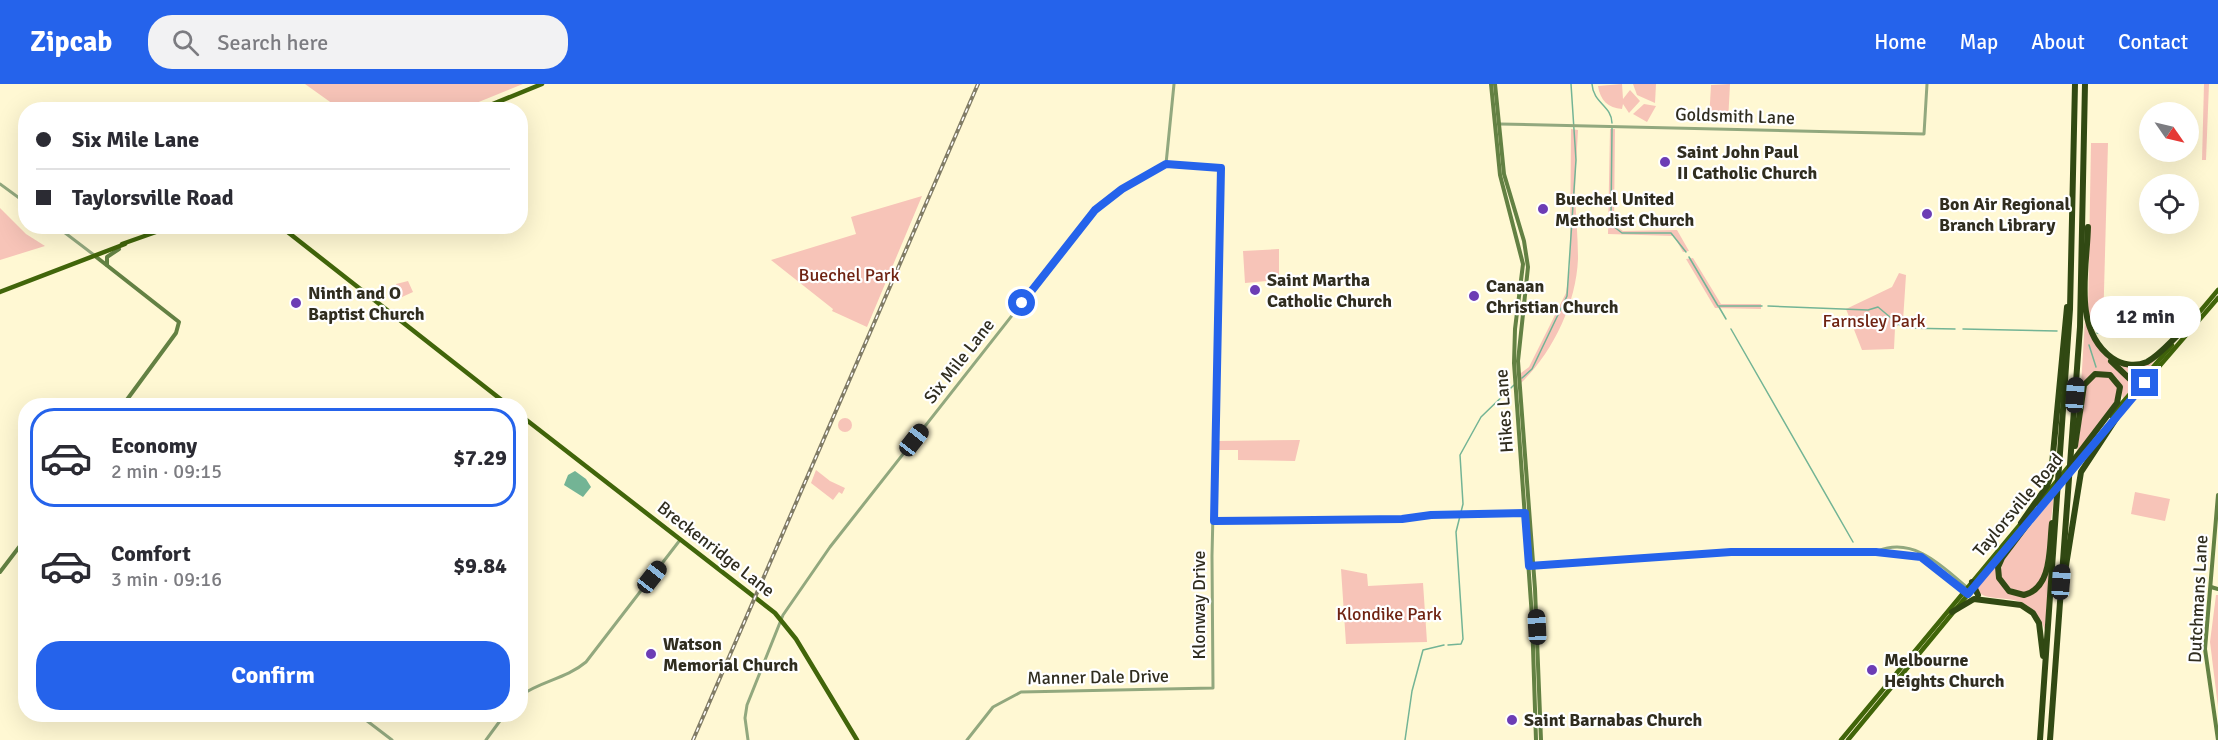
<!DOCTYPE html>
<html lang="en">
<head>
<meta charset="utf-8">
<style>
  body { margin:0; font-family:Signika,sans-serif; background:#f2f2f3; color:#2b2b33; height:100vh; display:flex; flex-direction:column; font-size:22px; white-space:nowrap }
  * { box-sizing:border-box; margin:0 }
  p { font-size:20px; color:#7c7c81 }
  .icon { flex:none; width:33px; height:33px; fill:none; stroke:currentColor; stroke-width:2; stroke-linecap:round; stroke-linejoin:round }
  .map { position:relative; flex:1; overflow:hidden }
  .panel { position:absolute; left:18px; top:314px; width:510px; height:324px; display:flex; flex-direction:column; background:#fff; border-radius:24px; box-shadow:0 6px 24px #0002 }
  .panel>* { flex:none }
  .banner { position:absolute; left:18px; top:18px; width:510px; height:132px; border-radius:24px; box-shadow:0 6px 24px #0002; display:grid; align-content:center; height:132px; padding:0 18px; background:#fff }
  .needle { width:39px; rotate:124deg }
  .fabs { position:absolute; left:2139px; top:18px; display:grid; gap:12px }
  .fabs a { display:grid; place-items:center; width:60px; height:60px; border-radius:50%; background:#fff; box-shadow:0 6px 24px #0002; font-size:30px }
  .end { position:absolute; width:27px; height:27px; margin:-14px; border:8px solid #2563eb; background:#fff; box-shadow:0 0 0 3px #fff }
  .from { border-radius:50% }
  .bubble { position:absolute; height:42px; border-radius:21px; background:#fff; box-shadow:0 6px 24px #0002; font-size:20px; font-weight:800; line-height:42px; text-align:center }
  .car { position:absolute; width:18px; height:36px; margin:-18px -9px; border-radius:8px; box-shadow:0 0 4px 2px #0007; background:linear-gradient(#222 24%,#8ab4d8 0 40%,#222 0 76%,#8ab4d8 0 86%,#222 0) }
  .banner b { display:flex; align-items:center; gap:21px; height:57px; font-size:22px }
  .banner b+b { border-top:2px solid #e1e1e2 }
  .banner i { width:15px; height:15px; background:#2b2b33 }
  ul { padding:10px 0 0; list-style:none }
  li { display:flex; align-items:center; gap:18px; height:99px; margin:0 12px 9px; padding:0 6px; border:3px solid transparent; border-radius:24px }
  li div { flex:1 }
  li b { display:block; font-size:22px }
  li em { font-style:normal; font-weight:800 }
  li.active { border-color:#2563eb }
  li>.icon { width:54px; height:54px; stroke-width:1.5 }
  .button { display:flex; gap:12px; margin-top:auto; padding:12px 18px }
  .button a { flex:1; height:69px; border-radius:24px; background:#2563eb; color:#fff; font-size:24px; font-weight:800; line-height:69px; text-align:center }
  header { display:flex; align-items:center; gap:36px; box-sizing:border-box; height:84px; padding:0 30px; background:#2563eb; color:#fff }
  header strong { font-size:28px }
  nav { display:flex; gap:33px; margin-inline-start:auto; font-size:21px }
  .search { width:420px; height:54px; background:#f2f2f3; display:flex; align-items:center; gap:15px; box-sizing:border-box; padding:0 21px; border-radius:24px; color:#7c7c81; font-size:22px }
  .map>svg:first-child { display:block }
  .green { fill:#f7c4b8 }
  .water { fill:#73b495 }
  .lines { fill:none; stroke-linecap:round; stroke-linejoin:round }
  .stream { stroke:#73b495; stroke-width:1.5 }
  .tertiary { stroke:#92a87e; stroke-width:3 }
  .secondary { stroke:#638143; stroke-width:4 }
  .primary { stroke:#41650a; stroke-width:4.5 }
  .motorway { stroke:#314913; stroke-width:6 }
  .rail-casing { stroke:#817c65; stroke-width:4 }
  .rail { stroke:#fff; stroke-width:1.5; stroke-dasharray:4.5; stroke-linecap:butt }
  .route { stroke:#2563eb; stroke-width:8 }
  .poi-dot { fill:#6c3db5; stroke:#fff; stroke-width:2 }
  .labels { text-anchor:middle; stroke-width:4.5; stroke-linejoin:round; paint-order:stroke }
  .street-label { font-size:18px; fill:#302d1f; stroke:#fff }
  .poi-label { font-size:18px; font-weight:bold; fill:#302d1f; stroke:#fff; text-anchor:start }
  .park-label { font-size:18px; fill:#6f2312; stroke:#fff }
</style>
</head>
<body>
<header>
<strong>Zipcab</strong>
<div class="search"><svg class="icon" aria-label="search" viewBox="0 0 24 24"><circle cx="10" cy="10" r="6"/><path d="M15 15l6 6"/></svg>Search here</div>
<nav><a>Home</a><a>Map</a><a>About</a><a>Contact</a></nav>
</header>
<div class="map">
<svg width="2218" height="656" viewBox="0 0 2218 656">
  <rect width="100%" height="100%" fill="#fff8d3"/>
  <g class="green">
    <polygon points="305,0 523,0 459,26 340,25"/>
    <path d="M1622 0 1623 15 1630 6 1640 17 1629 29 1623 20 1622 25C1608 24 1600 16 1598 2Z"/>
    <polygon points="1633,0 1656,0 1655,19 1637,11"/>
    <polygon points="1730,0 1728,38 1709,37 1711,1"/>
    <polygon points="2204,0 2209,0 2206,76 2202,76"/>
    <polygon points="1644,20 1656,22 1647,38 1633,30"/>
    <path d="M1571 45 1578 46C1577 68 1575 89 1575 111 1576 132 1578 154 1578 175 1576 220 1553 268 1521 299V289L1529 283 1566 209 1570 182Z"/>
    <polygon points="1610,45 1615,45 1614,141 1623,147 1677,146 1689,167 1683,168 1674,152 1608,150"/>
    <polygon points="2091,59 2108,59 2103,244 2094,245 2088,228"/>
    <polygon points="922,112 867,243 832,227 833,225 771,176 856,150 851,133"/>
    <polygon points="0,124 26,150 45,162 0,176"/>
    <polygon points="1279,165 1279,192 1276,196 1245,199 1243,167"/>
    <polygon points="1693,174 1721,220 1761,220 1761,225 1715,224 1686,175"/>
    <polygon points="1899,189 1906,191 1903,237 1895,244 1894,265 1862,266 1846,225 1892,203"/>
    <polygon points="408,197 413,208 402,213 396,200"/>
    <path d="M2085 235C2091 267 2115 278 2134 301L2123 315 2118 295C2110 287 2102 287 2091 290L2080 319Z"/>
    <polygon points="2157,274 2138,297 2117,279 2122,281"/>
    <polygon points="2104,291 2116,297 2119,312 2077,368 2086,303 2091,294"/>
    <circle cx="845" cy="341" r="7"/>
    <polygon points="1300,356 1295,377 1238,376 1238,366 1217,366 1218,357"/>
    <polygon points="816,386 830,397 845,404 842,410 839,408 833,416 811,399"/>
    <polygon points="2135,408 2170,415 2165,437 2131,430"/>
    <path d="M2054 413 2044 489 2039 501 2025 509C2003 504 1995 495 2005 473Z"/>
    <path d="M1999 477 2000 500 2024 512 2049 489 2045 546C2028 499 1991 525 1975 505Z"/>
    <polygon points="1341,485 1367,490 1368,502 1423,499 1427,558 1346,560"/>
    <polygon points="2216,511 2218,511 2218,623 2210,558"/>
  </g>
  <polygon class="water" points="575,387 586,395 591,403 583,413 564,401 568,391"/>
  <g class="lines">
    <g class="stream">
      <path d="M1592 0C1593 19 1612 22 1612 39"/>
      <polyline points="1612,44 1611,133 1613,142 1622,149 1671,149 1686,168"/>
      <polyline points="1689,173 1718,222 1762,222"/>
      <polyline points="1768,222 1868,226 1878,223 1903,244 1955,245"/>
      <polyline points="1719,223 1726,235"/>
      <polyline points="1731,245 1853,458"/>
      <polyline points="1963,245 2057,247"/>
      <polyline points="2097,249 2107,250"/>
      <polyline points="2089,261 2096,283"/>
      <polyline points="1522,294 1532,285 1567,212 1576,76 1571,0"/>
      <polyline points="1448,561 1461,560 1463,555 1456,448 1463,420 1460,371 1481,333 1514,301"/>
      <polyline points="1405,656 1412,607 1423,566 1444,561"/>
    </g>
    <g class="tertiary">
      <polyline points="1500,40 1924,50 1927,0"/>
      <polyline points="0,100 26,119"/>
      <polyline points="56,142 94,171"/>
      <polyline points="1214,437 1402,435 1431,431 1527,429"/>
      <path d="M1878 467C1914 452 1943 483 1969 505"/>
      <polyline points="1533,482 1731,468 1876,468 1921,473 1964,507"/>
      <path d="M520 612C540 597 566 595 586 578L680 456"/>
      <polyline points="358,630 392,656"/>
      <polyline points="486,656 505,630"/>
      <polyline points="748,656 745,634 747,621 783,531 830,463 1095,126 1122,105 1166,80 1174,0"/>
      <polyline points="967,656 993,623 1021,608 1213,604 1212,472 1221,84 1166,80"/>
    </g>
    <g class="secondary">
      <polyline points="1491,0 1500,91 1523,180 1515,245 1514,279 1532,533 1536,656"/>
      <polyline points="1495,0 1504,90 1524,157 1528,183 1518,277 1535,505 1541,656"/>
      <polyline points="95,172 179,238 176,249 123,321"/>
      <polyline points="107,181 107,173 119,165"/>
      <polyline points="0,488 26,454"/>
      <polyline points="2211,503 2218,505"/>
      <polyline points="2218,656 2205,565 2218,411"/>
    </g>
    <g class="primary">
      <polyline points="478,26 542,0"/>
      <polyline points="280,142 508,321"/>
      <polyline points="122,160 173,142"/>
      <polyline points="0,208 125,160"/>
      <polyline points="2187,243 2218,206"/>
      <polyline points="2120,328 2218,214"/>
      <polyline points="520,331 775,529 796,555 857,656"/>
      <polyline points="2111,332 2172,261"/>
      <polyline points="2038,420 2069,382"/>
      <polyline points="2038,427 2107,344"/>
      <polyline points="1841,656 2023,437"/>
      <polyline points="1848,656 2003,468"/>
    </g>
    <g class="motorway">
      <path d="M2088 143C2087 185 2072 245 2112 274 2122 281 2135 283 2147 278 2162 270 2175 252 2189 241"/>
      <polyline points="2111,277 2135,300 2134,312"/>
      <polyline points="2073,377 2117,319 2120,303 2110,291 2095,290 2084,301 2075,362"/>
      <path d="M2039 425 2002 474 1998 483 1999 494 2009 507 2024 511C2053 504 2049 462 2052 439"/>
      <polyline points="2021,439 2047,402 2051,391 2067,223"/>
      <polyline points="2065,488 2081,388 2121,327"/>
      <polyline points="1972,498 1978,511"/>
      <polyline points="1952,528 1974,515 2021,521 2033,529 2039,539 2043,572"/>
      <polyline points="2040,656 2070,225 2075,0"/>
      <polyline points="2050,656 2080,243 2085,0"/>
    </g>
    <g class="rail-casing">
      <polyline id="rail" points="693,656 978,0"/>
    </g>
    <use href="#rail" class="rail"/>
  </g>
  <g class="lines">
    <polyline class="route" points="1022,219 1095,126 1122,105 1166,80 1221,84 1214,437 1402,435 1431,431 1525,429 1529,482 1731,468 1876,468 1921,473 1968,510 2145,299"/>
  </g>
  <g class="poi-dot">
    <circle cx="1665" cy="78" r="6"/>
    <circle cx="1543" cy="125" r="6"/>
    <circle cx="1927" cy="130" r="6"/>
    <circle cx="1255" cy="206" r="6"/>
    <circle cx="1474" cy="212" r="6"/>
    <circle cx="296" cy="219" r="6"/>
    <circle cx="651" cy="570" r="6"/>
    <circle cx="1872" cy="586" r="6"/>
    <circle cx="1512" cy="636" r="6"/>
  </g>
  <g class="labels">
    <g class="street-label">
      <text transform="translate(1735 32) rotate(2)" y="6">Goldsmith Lane</text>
      <text transform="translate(959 277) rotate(-52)" y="6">Six Mile Lane</text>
      <text transform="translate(1504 327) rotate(-94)" y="6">Hikes Lane</text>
      <text transform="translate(2018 421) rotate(-50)" y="6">Taylorsville Road</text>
      <text transform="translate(716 465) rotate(38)" y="6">Breckenridge Lane</text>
      <text transform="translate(2198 515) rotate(-87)" y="6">Dutchmans Lane</text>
      <text transform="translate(1199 521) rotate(-90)" y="6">Klonway Drive</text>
      <text transform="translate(1098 593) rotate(-1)" y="6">Manner Dale Drive</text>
    </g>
    <g class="poi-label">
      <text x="1677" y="74">Saint John Paul<tspan x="1677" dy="21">II Catholic Church</tspan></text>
      <text x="1555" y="121">Buechel United<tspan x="1555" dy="21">Methodist Church</tspan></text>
      <text x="1939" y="126">Bon Air Regional<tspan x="1939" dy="21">Branch Library</tspan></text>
      <text x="1267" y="202">Saint Martha<tspan x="1267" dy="21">Catholic Church</tspan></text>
      <text x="1486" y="208">Canaan<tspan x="1486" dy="21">Christian Church</tspan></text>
      <text x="308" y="215">Ninth and O<tspan x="308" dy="21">Baptist Church</tspan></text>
      <text x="663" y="566">Watson<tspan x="663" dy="21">Memorial Church</tspan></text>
      <text x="1884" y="582">Melbourne<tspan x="1884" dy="21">Heights Church</tspan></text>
      <text x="1524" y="642">Saint Barnabas Church</text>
    </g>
    <g class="park-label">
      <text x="849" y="197">Buechel Park</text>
      <text x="1874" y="243">Farnsley Park</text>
      <text x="1389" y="536">Klondike Park</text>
    </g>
  </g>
</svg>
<div class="fabs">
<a><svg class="needle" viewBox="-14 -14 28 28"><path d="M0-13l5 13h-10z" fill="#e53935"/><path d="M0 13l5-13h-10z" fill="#7c7c81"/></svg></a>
<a><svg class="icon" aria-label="locate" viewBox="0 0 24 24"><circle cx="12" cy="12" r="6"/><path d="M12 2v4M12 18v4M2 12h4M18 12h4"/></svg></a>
</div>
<i class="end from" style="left:1022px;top:219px"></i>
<i class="end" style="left:2145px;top:299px"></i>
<div class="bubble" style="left:2090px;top:212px;width:111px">12 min</div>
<i class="car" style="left:2075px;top:311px;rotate:4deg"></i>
<i class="car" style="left:914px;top:356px;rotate:38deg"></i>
<i class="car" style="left:652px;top:493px;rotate:38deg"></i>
<i class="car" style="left:2061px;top:498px;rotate:4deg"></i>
<i class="car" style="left:1537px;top:543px;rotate:357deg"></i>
<div class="banner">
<b><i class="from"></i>Six Mile Lane</b>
<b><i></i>Taylorsville Road</b>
</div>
<section class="panel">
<ul>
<li class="active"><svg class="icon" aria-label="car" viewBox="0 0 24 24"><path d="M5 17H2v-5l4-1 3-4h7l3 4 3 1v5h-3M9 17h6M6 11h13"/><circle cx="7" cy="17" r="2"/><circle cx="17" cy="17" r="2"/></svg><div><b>Economy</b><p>2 min · 09:15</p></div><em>$7.29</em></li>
<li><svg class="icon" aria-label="car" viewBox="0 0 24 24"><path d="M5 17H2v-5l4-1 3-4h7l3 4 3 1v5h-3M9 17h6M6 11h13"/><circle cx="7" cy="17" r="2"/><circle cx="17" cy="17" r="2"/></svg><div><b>Comfort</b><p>3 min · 09:16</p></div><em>$9.84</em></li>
</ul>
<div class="button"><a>Confirm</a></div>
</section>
</div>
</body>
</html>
